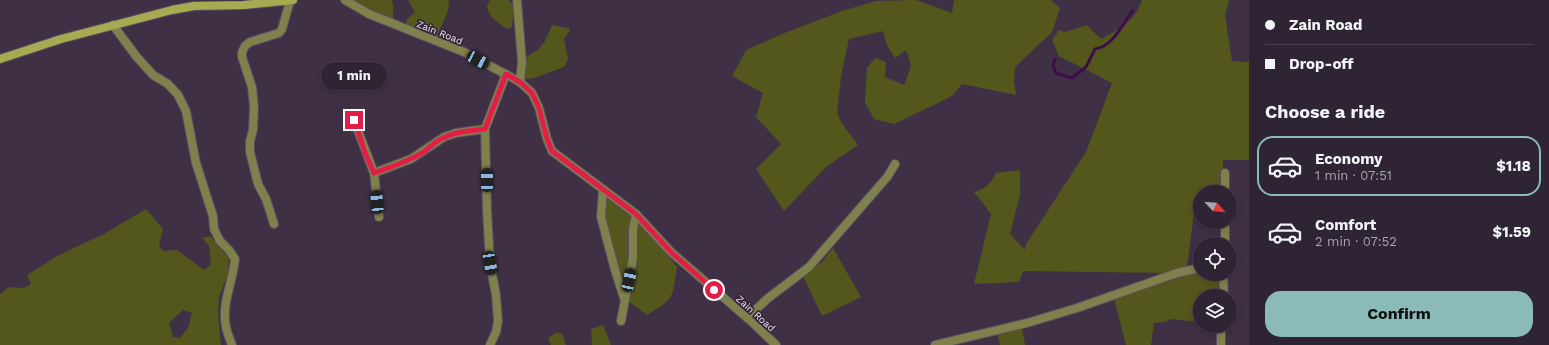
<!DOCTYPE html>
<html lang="en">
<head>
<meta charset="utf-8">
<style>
  body { margin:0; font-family:"Work Sans",sans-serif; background:#372c3c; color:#f1f3f6; height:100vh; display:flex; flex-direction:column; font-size:15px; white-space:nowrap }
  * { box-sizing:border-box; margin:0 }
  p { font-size:13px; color:#a7a4ac }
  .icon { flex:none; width:22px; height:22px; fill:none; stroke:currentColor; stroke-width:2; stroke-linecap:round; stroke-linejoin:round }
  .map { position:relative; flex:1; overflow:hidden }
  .panel { display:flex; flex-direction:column; background:#2f2434; width:300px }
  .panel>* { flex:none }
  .top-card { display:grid; align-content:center; height:88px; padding:0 16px; background:#2f2434 }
  .needle { width:26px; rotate:116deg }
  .controls { position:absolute; left:1193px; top:185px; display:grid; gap:8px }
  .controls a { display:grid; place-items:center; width:44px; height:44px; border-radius:50%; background:#2f2434; box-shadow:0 2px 6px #0003,0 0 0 1px #4a414f; font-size:20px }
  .end { position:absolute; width:18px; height:18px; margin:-9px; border:5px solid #e11d48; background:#fff; box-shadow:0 0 0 2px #fff }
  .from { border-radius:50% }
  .bubble { position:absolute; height:28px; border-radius:14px; background:#2f2434; box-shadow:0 2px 6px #0003,0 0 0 1px #4a414f; font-size:13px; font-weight:700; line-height:28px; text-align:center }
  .car { position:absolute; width:12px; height:24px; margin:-12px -6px; border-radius:5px; box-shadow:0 0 3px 1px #0007; background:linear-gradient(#222 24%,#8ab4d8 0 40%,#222 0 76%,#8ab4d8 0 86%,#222 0) }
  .top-card b { display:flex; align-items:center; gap:14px; height:38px; font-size:15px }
  .top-card b+b { border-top:1px solid #4a414f }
  .top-card i { width:10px; height:10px; background:#f1f3f6 }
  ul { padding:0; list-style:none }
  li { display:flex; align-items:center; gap:12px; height:60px; margin:0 8px 6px; padding:0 8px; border:2px solid transparent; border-radius:16px }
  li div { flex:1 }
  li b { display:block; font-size:15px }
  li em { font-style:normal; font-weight:700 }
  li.active { border-color:#8bbbb9 }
  li>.icon { width:36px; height:36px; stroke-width:1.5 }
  h2 { padding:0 16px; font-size:18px; line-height:48px }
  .primary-button { display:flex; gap:8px; margin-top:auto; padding:8px 16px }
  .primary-button a { flex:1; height:46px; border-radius:16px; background:#8bbbb9; color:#111; font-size:16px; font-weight:700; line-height:46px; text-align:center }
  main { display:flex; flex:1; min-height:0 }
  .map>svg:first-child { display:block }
  .green { fill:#54571b; fill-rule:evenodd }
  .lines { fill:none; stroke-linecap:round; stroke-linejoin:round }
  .stream { stroke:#3b0f48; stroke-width:3 }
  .minor-casing { stroke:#5b4c60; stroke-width:10 }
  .secondary-casing { stroke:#5b4c60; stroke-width:10 }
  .minor { stroke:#7e814c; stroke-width:8 }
  .secondary { stroke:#a6ab52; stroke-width:8 }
  .route { stroke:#e11d48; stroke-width:5 }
  .labels { text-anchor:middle; stroke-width:3.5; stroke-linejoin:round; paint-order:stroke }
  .street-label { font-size:10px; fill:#ece2ef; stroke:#35263a }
</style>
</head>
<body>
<main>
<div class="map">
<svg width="1249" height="345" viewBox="0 0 1249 345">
  <rect width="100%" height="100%" fill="#3f3045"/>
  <g class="green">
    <polygon points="351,0 392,0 393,5 393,19 385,20"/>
    <polygon points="408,0 449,0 448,11 436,38 407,27 406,20 415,12"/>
    <path d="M490 0H509L514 5 512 27 508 29C498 23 489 18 487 6Z"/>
    <polygon points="916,0 952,13 954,0 1051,0 1060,8 1052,32 1015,67 1014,81 1016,95 962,84 953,95 940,102 894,124 874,119 865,102 867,68 875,58 886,62 885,77 904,85 911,66 906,50 895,58 887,45 883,31 849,39 841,77 837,113 841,122 858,145 826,167 784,211 756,169 781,144 756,117 763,93 732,76 746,50 782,34 842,11 876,1"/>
    <path d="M1142 0H1229L1225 15 1232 61 1249 62V160H1223L1222 192H1200V214L1194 213 1187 266 1166 273 1023 271 1019 282 974 284 991 214 974 192C986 189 991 183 996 173L1020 170V195L1010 234 1025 250 1026 244 1086 152 1112 83 1059 56 1052 40 1059 30 1065 32 1087 25 1101 39C1119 29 1135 22 1142 0Z"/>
    <polygon points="552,25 568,28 570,30 564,39 568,59 564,67 534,78 525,79 522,68 528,56 539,49 545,41"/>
    <path d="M611 195 642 223 677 267C672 299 675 298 647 315L627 300 630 284 615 270 604 225 606 200Z"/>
    <path d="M146 209 163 229 159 246 163 251 177 250 204 270 211 264 209 246 202 238 210 236 229 258 228 273 219 297 218 313 221 345H0V294L9 287 24 288 31 284 27 275 59 255 104 234ZM183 310 192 313 188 328 180 338 173 337 169 323Z"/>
    <polygon points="833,248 861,297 822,316 803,276 822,262"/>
    <polygon points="1200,270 1200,274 1212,274 1219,277 1218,296 1200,296 1200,322 1172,319 1164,322 1154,323 1151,345 1126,345 1114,298 1180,274"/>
    <polygon points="603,325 611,345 592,345 591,329"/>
    <polygon points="1022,327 1025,345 1000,345 997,333"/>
    <polygon points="557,332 563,335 566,345 551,345 548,338"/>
  </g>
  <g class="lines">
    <path class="stream" d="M1055 59 1053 66 1056 73 1072 78 1086 67 1095 49C1113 47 1123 23 1133 10"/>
    <g class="minor-casing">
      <g id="minor">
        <polyline points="345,0 369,14 464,52 520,82 532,93 539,108 547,139 552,151 636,214 671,252 752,322 776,345"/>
        <polyline points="517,0 522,62 520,82"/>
        <path d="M113 25 136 56 153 75 168 84 178 95 186 111 196 163 213 216 214 229 220 241 229 250 235 259C233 282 221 304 226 327 227 333 230 339 232 345"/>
        <polyline points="354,120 374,173 411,159 444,137 456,133 485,129"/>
        <polyline points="374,173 379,217"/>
        <polyline points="1225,173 1225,192"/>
        <polyline points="603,189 601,217 615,270 624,298"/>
        <polyline points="274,224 266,199 258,184 250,152 250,141 253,130 254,107 252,87 242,57 242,52 245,46 250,42 279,33 282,29 290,1"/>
        <polyline points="1225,244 1225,222"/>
        <polyline points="1223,274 1224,296"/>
        <polyline points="747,318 767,299 809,267 888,176 895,164"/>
        <polyline points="621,321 633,258 633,229 636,214"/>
        <polyline points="490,345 496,332 498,321 496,295 490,263 487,210 485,129 506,74"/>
        <polyline points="935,345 1027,323 1077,308 1177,273 1200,268"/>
        <polyline points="1221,345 1221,326"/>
      </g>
    </g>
    <g class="secondary-casing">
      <polyline id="secondary" points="0,59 61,39 172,10 194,6 244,5 293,0"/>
    </g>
    <use href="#minor" class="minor"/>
    <use href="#secondary" class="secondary"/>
  </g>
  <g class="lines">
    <path class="route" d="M354 120 366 155 374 173C391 167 410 161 425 151 431 146 436 141 443 138 455 131 472 131 485 129L506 74 520 82 532 93 539 108 547 139 552 151 636 214 671 252 714 290"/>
  </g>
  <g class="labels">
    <g class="street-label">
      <text transform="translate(440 32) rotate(22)" y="4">Zain Road</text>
      <text transform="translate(756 313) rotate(42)" y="4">Zain Road</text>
    </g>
  </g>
</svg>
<div class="controls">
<a><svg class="needle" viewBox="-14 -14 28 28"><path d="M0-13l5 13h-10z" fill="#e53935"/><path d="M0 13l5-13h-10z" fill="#a7a4ac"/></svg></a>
<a><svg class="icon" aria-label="locate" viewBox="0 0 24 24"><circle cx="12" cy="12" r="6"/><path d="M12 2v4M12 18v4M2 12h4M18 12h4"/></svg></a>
<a><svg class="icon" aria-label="layers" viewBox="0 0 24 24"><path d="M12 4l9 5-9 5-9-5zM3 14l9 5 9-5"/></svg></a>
</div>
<i class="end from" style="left:714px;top:290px"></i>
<i class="end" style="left:354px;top:120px"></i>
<div class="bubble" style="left:321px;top:62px;width:66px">1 min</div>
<i class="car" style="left:478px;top:60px;rotate:118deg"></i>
<i class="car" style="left:487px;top:180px;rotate:0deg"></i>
<i class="car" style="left:377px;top:202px;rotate:355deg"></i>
<i class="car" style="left:490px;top:263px;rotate:170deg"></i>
<i class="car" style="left:629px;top:280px;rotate:12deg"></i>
</div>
<section class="panel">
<div class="top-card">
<b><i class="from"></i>Zain Road</b>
<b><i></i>Drop-off</b>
</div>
<h2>Choose a ride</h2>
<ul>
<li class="active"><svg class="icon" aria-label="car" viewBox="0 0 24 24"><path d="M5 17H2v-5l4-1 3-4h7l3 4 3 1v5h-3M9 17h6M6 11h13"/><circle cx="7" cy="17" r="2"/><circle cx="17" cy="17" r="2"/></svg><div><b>Economy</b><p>1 min · 07:51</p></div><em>$1.18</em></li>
<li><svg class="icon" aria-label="car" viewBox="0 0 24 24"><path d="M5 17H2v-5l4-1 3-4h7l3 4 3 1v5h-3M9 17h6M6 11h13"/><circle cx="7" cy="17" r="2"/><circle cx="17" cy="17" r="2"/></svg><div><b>Comfort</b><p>2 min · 07:52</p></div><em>$1.59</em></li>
</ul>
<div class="primary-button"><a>Confirm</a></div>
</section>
</main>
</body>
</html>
